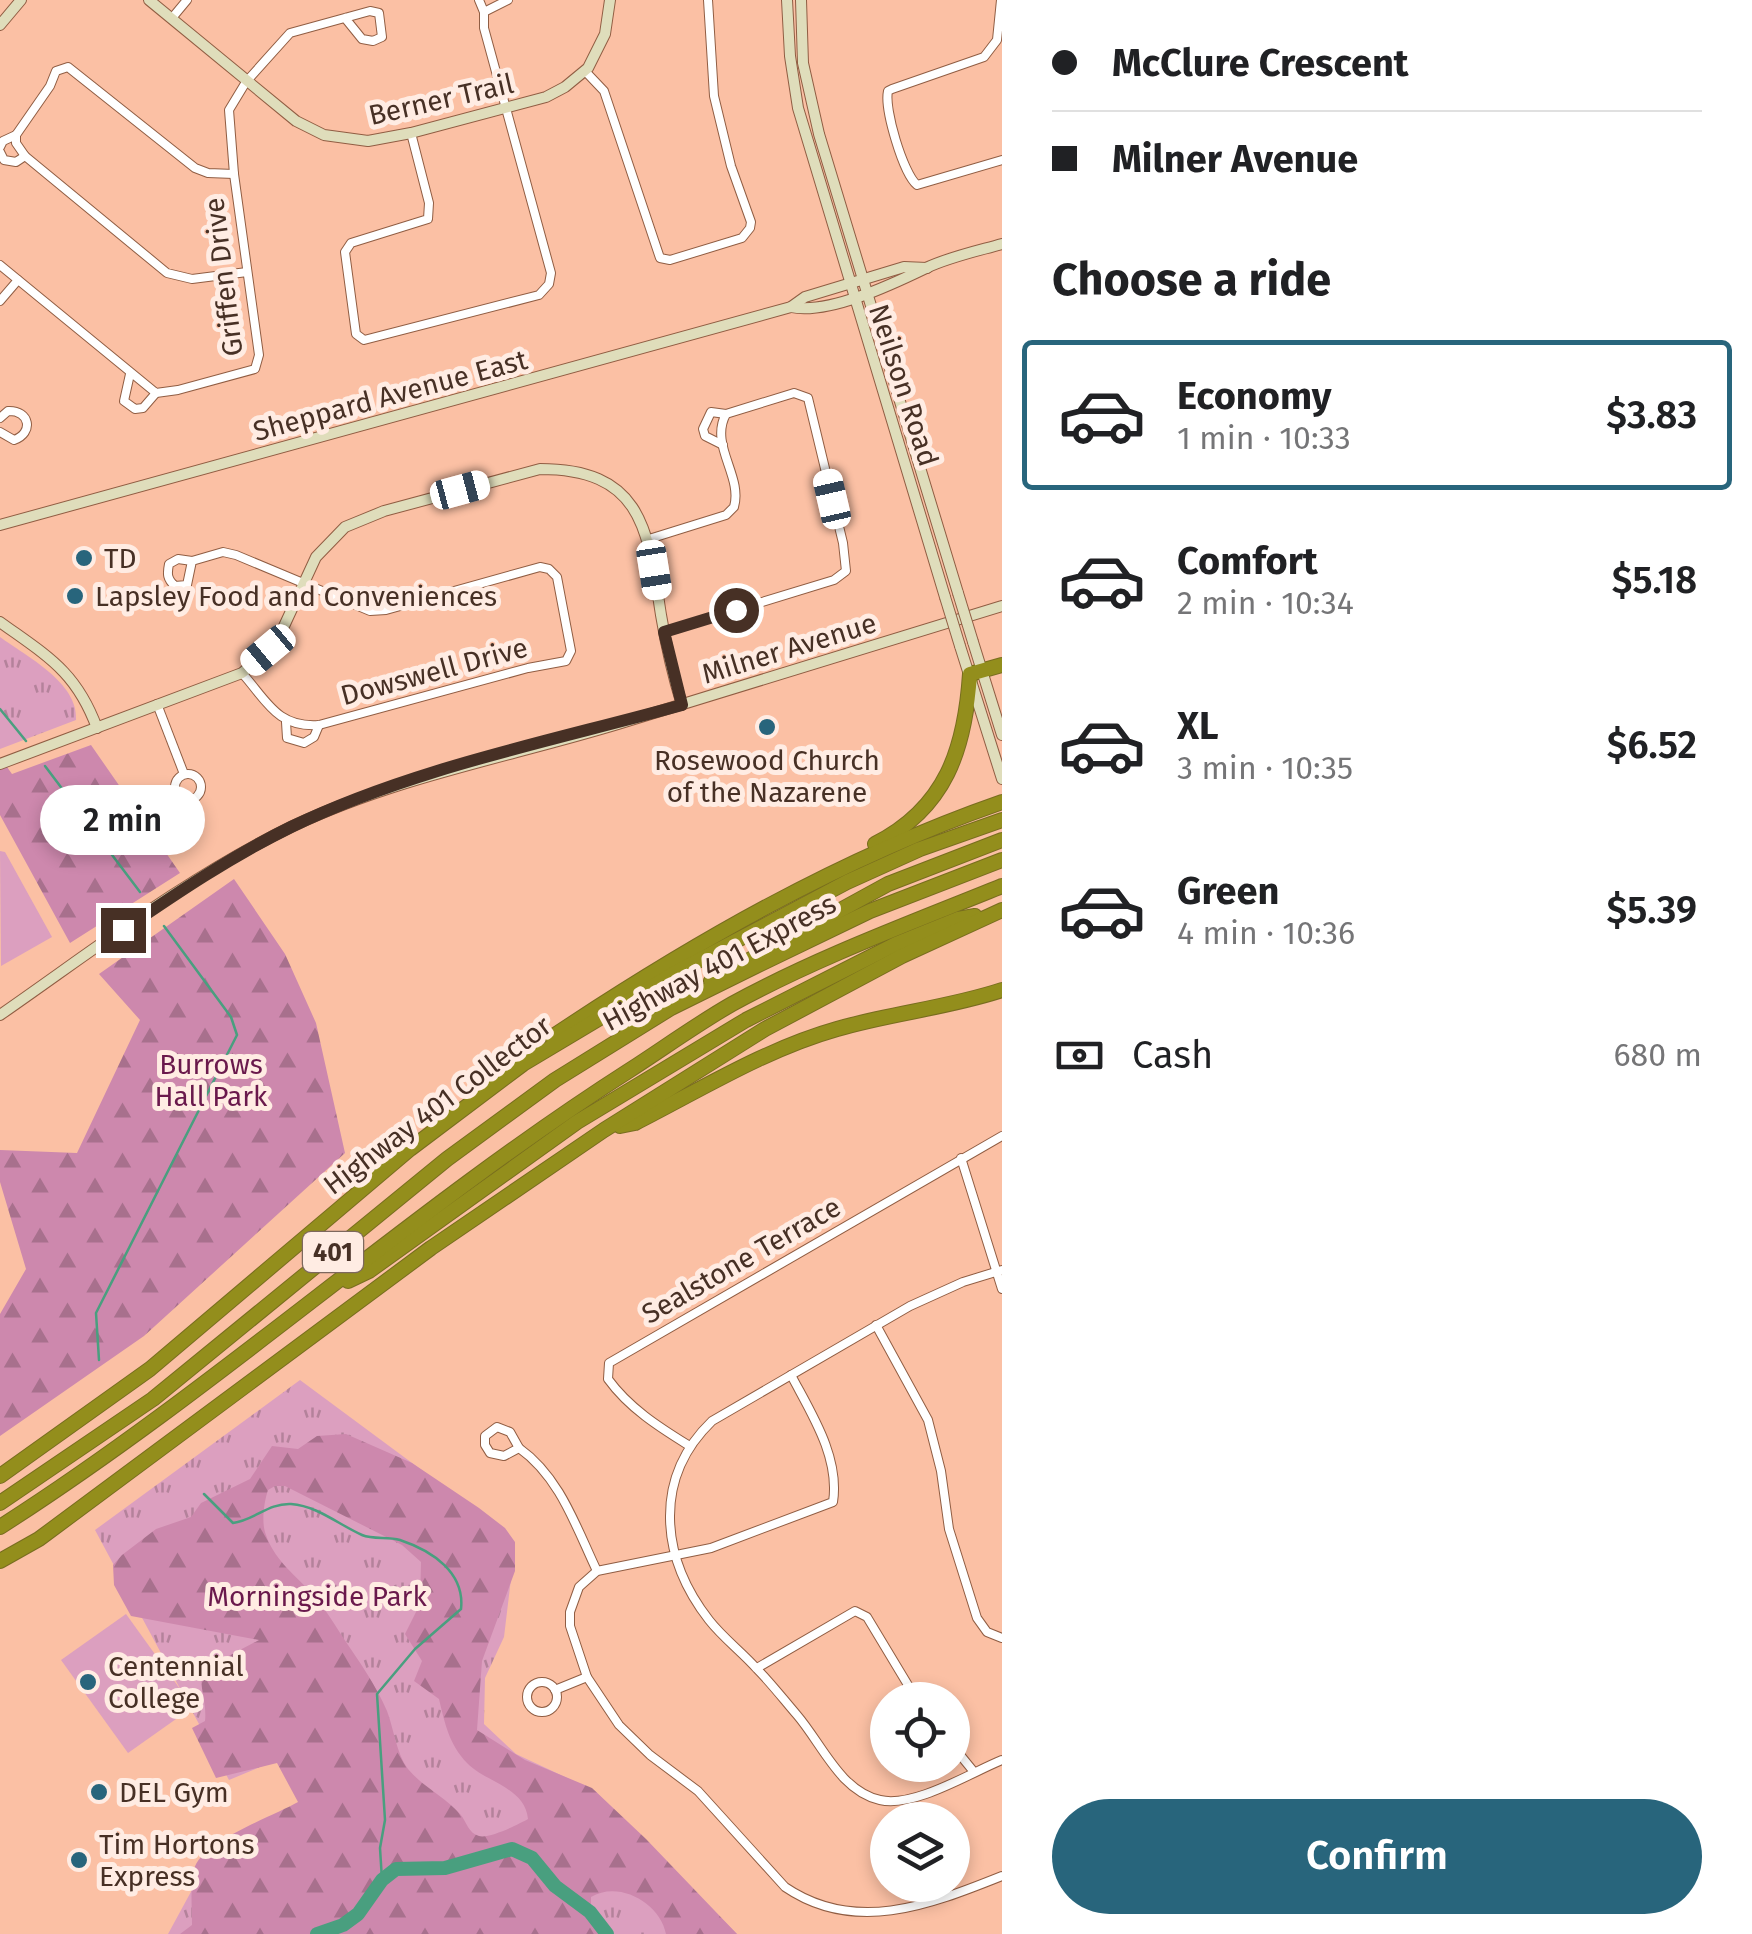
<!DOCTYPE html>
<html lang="en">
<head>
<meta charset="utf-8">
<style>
  body { margin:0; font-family:"Fira Sans",sans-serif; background:#f2f2f2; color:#202124; height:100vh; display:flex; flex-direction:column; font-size:38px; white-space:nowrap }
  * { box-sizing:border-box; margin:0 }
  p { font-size:32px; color:#757577 }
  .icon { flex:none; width:55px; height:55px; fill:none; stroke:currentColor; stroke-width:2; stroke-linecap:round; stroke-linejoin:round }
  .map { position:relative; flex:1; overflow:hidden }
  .side { display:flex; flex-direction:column; background:#fff; width:750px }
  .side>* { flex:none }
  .top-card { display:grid; align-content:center; height:220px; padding:0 50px; background:#fff }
  .buttons { position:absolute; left:870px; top:1682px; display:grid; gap:20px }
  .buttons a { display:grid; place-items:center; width:100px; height:100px; border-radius:50%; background:#fff; box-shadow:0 5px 15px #0003; font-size:50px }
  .end { position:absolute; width:45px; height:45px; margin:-22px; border:12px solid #473025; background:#fff; box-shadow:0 0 0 5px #fff }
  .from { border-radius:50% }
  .bubble { position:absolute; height:70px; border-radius:35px; background:#fff; box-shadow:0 5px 15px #0003; font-size:32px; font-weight:600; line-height:70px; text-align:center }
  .car { position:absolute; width:30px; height:60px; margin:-30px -15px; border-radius:12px; box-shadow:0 0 8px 2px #0007; background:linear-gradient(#fff 24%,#345 0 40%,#fff 0 76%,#345 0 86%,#fff 0) }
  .top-card b { display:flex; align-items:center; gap:35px; height:95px; font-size:38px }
  .top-card b+b { border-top:2px solid #e0e0e0 }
  .top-card i { width:25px; height:25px; background:#202124 }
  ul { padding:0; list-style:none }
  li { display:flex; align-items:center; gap:30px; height:150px; margin:0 20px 15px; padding:0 30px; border:5px solid transparent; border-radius:10px }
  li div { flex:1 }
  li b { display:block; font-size:38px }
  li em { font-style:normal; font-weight:600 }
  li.active { border-color:#28657c }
  li>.icon { width:90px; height:90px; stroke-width:1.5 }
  h2 { padding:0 50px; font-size:45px; line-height:120px }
  .pay { display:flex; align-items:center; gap:25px; height:110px; padding:0 50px; font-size:38px }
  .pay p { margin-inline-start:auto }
  .primary-button { display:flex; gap:20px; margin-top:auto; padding:20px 50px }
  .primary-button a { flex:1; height:115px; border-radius:60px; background:#28657c; color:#fff; font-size:40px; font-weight:600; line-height:115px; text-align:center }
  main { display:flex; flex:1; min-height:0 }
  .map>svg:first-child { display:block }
  .grass { fill:url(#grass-tufts) }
  .forest { fill:url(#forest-firs); fill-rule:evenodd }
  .pitch { fill:#dc9fbf }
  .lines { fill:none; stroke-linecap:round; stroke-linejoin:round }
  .stream { stroke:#499f7f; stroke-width:2.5 }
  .river { stroke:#499f7f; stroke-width:14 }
  .street-casing { stroke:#905d43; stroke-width:10 }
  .secondary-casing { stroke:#905d43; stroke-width:12 }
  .highway-casing { stroke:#786d1f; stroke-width:16 }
  .street { stroke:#fff; stroke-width:8 }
  .secondary { stroke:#dfddbb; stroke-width:10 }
  .highway { stroke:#938e1c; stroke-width:14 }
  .secondary-bridge-casing { stroke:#905d43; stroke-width:12; stroke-linecap:butt }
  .secondary-bridge { stroke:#dfddbb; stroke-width:10 }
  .route { stroke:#473025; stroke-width:12 }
  .poi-dot { fill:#28657c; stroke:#ffece3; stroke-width:4 }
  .labels { text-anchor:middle; stroke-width:10; stroke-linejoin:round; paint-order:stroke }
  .shield { fill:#ffece3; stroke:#7e685e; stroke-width:2.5 }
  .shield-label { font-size:25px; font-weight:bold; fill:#473025 }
  .street-label { font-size:28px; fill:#473025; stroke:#ffece3 }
  .poi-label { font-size:28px; fill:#473025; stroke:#ffece3; text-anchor:start }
  .park-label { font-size:28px; fill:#6a194c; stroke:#ffece3 }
</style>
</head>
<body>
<main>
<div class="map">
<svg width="1002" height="1934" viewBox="0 0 1002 1934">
  <defs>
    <pattern id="grass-tufts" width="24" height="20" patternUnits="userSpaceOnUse" patternTransform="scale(2.5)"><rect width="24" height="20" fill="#dc9fbf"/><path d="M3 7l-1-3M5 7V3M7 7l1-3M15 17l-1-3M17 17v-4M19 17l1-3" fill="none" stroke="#b4829b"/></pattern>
    <pattern id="forest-firs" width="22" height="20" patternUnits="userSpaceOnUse" patternTransform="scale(2.5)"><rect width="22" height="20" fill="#cd88ad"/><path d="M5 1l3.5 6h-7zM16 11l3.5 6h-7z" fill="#a8708d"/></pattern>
  </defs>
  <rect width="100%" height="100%" fill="#fbc0a4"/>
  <g class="grass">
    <path d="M0 637C26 656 79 683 76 720L0 749Z"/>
    <polygon points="300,1380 485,1517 513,1562 504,1637 485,1678 484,1724 516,1754 595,1791 737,1934 168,1934 199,1877 308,1825 282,1758 229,1780 95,1530"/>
  </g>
  <g class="forest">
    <polygon points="91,745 180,873 70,943 0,815 0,757 12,774"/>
    <polygon points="234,879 285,954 316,1023 345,1153 144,1336 0,1436 0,1314 26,1269 0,1182 0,1150 77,1153 140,1020 99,974"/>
    <path d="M346 1434 412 1463 479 1508 505 1528 515 1542V1571L482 1661 477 1730 525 1760 592 1788 646 1839 737 1934H666C660 1903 619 1880 591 1897V1912L602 1934H180L192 1925C192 1907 190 1887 194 1870 199 1842 274 1816 298 1802L277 1763 216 1778 192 1728 205 1721C207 1703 199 1688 202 1670L259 1640 131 1616 114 1585 113 1565 122 1555 156 1529 191 1517 201 1503 250 1479 272 1446 298 1449 317 1436ZM275 1486H285L402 1545 421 1562 420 1604 405 1634 422 1661 414 1681 439 1699C445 1724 449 1744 467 1763 485 1782 525 1787 528 1819 519 1824 489 1839 479 1836 468 1833 467 1822 460 1814 445 1797 423 1787 408 1769 396 1753 394 1729 387 1711 377 1687 359 1661 344 1639 333 1622 322 1603 308 1589 293 1574 273 1557 266 1535 261 1523 264 1502 268 1490Z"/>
  </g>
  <g class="pitch">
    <polygon points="0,851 5,852 52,937 1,966"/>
    <polygon points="126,1614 193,1707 128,1753 61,1660"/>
  </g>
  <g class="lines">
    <g class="stream">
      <polyline points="0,709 26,741"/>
      <polyline points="45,766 140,892"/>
      <polyline points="99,1360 96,1313 237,1035 231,1017 164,926"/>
      <path d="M204 1494 233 1523C255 1520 268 1503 291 1504 318 1506 339 1525 362 1535 374 1540 388 1536 400 1540 433 1551 465 1573 461 1609L415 1649 377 1694 385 1820 380 1848 382 1880"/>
    </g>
    <polyline class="river" points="317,1934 343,1925 358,1914 382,1880 396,1869 445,1868 512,1849 532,1858 555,1886 590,1912 607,1934"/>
    <g class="street-casing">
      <g id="street">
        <path d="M1001 0 997 40 984 57 892 89 888 91C884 109 903 173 917 185L1002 160"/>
        <polyline points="484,12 508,0"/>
        <polyline points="172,18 187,0"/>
        <polyline points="585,71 604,91 660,258 670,260 742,238 750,228 751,222 731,166 714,96 708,0"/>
        <polyline points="411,133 429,203 428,219 351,243 345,252 356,334 364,340 539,295 549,284 551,273 484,28 484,12 479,0"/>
        <polyline points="0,147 3,141 16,135"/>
        <polyline points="0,152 4,160 16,162 25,156"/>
        <polyline points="234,174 208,173 195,168 68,67 56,71 50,86 16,135 16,143 25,156 167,273 192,279 247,272"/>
        <polyline points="0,265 156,393 178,390 255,369 259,355 234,174 229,110 246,82 290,33 370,11 379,13 382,37 373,41 362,39 345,18"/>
        <polyline points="0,301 18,280"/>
        <polyline points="130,374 124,401 135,409 143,408 156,393"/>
        <path d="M0 418 8 411C30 410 34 433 14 440L0 432"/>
        <polyline points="723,445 705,436 703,429 711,412 726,414"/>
        <path d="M649 539 726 515 734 507C743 476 709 445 726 414L794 393 808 398 843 543 846 571 834 580 664 632"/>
        <path d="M192 561 187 585 175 586C167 579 167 574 169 564L178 559 192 561 223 552 236 555 370 611 386 610 540 567 549 569 557 577 571 651 566 661 528 668 319 725C277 728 267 701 242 673"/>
        <polyline points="157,704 184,774"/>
        <polyline points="286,722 287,738 304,743 314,737 319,725"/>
        <circle cx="188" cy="787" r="13"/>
        <polyline points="961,1158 1002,1289"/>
        <path d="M1002 1270 963 1282 910 1306 712 1421C653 1478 660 1557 709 1620 723 1638 742 1652 757 1669 771 1683 784 1700 797 1715 822 1744 840 1791 880 1800 914 1808 970 1773 1002 1760"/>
        <polyline points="876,1325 928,1420 941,1471 949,1529 977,1618 987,1632 1002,1638"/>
        <path d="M791 1375C811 1413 840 1457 833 1502L711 1548 597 1571 579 1587 570 1612V1626L587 1677 619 1725 650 1755 698 1791 785 1887C854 1934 927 1906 1002 1876"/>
        <polygon points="497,1427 510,1432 519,1448 504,1456 490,1453 485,1445 485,1436"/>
        <path d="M688 1445C659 1427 629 1408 608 1379L609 1363 1002 1136"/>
        <path d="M519 1448C560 1477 576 1527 597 1571"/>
        <polyline points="757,1668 855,1611 867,1617 917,1700"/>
        <circle cx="542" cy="1697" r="15"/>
        <polyline points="555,1690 587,1677"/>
        <polyline points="952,1745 974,1772"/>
      </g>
    </g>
    <g class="secondary-casing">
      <g id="secondary">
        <polyline points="149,0 296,121 324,135 368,141 411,133 546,97 565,87 588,68 605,34 610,0"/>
        <polyline points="787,0 790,56 798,108 945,597"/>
        <polyline points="801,0 803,63 819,134 958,593"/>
        <polyline points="0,25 21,0"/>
        <path d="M791 307C828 315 893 284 926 268 949 257 977 251 1002 244"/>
        <polyline points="0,525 791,307 805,297 904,267 927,268"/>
        <path d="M0 622C47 656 76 671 97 728"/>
        <polyline points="973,642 1002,735"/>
        <polyline points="960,646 1002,779"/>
        <path d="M0 764 242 673 268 651 279 637 316 557 345 527 384 511 540 469C644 469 648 532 661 615 666 645 673 676 682 705"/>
        <path d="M0 1015C95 949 189 876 293 826 397 777 509 757 618 724 746 684 874 645 1002 606"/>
      </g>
    </g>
    <g class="highway-casing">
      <g id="highway">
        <path d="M875 844C946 808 965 749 970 674L1002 665"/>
        <polyline points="711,981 888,884 1002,840"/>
        <path d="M552 1037C693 943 841 858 1002 802"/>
        <path d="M620 1126 635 1123C700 1090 766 1049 837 1029 891 1013 948 1008 1002 990"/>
        <polyline points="348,1281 369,1271 577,1122 746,1020 896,944 958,919 975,916"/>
        <polyline points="0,1476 150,1369 410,1149 523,1064 675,973 847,882 920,849 1002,820"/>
        <polyline points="0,1503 153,1399 447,1159 555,1080 671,1008 756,966 870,911 1002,860"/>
        <path d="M0 1527C219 1387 411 1210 630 1070 664 1048 697 1024 732 1004 818 957 911 923 1002 886"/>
        <polyline points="0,1561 39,1539 431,1248 604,1130 765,1029 902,956 1002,910"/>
      </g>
    </g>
    <use href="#street" class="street"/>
    <use href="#secondary" class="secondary"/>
    <use href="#highway" class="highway"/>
    <g class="secondary-bridge-casing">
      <g id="secondary-bridge">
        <polyline points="958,593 973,642"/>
        <polyline points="945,597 960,646"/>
      </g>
    </g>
    <use href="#secondary-bridge" class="secondary-bridge"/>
  </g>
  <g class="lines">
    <path class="route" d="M123 930C177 893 232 856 291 827 413 768 552 741 682 705L664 632 736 610"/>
  </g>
  <g class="poi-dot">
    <circle cx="84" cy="558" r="10"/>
    <circle cx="75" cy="596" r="10"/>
    <circle cx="767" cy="727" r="10"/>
    <circle cx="88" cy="1682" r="10"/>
    <circle cx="99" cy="1792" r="10"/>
    <circle cx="79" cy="1860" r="10"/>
  </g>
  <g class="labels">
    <rect class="shield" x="303" y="1232" width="60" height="40" rx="8"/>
    <g class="shield-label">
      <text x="333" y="1261">401</text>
    </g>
    <g class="street-label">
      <text transform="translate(441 99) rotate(-13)" y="10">Berner Trail</text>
      <text transform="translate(223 277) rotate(-97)" y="10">Griffen Drive</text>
      <text transform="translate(904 385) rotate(72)" y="10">Neilson Road</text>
      <text transform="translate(390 395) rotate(-15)" y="10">Sheppard Avenue East</text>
      <text transform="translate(789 648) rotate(-17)" y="10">Milner Avenue</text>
      <text transform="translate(434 671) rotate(-15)" y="10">Dowswell Drive</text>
      <text transform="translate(719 962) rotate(-28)" y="10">Highway 401 Express</text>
      <text transform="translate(437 1105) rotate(-37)" y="10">Highway 401 Collector</text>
      <text transform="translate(741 1260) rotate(-30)" y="10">Sealstone Terrace</text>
    </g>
    <g class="poi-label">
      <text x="104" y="568">TD</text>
      <text x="95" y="606">Lapsley Food and Conveniences</text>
      <text x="767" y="770" text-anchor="middle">Rosewood Church<tspan x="767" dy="32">of the Nazarene</tspan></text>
      <text x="108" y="1676">Centennial<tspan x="108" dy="32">College</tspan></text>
      <text x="119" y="1802">DEL Gym</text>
      <text x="99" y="1854">Tim Hortons<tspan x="99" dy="32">Express</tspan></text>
    </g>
    <g class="park-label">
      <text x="211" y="1074">Burrows<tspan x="211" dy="32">Hall Park</tspan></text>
      <text x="317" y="1606">Morningside Park</text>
    </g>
  </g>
</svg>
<div class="buttons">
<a><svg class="icon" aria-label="locate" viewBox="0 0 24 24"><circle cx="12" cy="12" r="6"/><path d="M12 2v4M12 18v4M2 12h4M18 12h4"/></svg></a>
<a><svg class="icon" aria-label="layers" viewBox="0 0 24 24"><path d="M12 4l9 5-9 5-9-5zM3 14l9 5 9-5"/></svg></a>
</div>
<i class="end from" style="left:736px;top:610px"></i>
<i class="end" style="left:123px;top:930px"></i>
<div class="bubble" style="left:40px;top:785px;width:165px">2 min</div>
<i class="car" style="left:460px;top:490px;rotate:75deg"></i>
<i class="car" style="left:832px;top:499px;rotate:347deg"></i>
<i class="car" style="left:654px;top:570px;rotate:171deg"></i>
<i class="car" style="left:268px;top:650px;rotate:230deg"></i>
</div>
<section class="side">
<div class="top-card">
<b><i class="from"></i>McClure Crescent</b>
<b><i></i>Milner Avenue</b>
</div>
<h2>Choose a ride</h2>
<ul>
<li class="active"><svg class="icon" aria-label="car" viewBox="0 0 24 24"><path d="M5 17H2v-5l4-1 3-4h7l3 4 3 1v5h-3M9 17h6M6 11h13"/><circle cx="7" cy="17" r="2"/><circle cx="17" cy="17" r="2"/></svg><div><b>Economy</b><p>1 min · 10:33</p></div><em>$3.83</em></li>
<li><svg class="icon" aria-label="car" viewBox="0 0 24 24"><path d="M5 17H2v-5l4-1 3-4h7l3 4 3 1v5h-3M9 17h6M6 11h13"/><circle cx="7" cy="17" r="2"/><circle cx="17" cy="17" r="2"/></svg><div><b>Comfort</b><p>2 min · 10:34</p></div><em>$5.18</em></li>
<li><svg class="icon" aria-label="car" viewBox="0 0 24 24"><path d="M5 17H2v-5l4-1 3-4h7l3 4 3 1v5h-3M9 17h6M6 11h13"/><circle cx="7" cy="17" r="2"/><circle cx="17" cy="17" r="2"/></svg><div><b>XL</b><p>3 min · 10:35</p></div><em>$6.52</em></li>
<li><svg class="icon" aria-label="car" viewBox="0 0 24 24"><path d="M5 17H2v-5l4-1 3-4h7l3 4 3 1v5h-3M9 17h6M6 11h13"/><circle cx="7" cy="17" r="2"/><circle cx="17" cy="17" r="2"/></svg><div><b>Green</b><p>4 min · 10:36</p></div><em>$5.39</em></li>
</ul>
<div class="pay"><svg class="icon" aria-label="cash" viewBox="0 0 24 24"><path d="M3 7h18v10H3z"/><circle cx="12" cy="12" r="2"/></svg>Cash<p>680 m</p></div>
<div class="primary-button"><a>Confirm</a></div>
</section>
</main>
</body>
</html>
